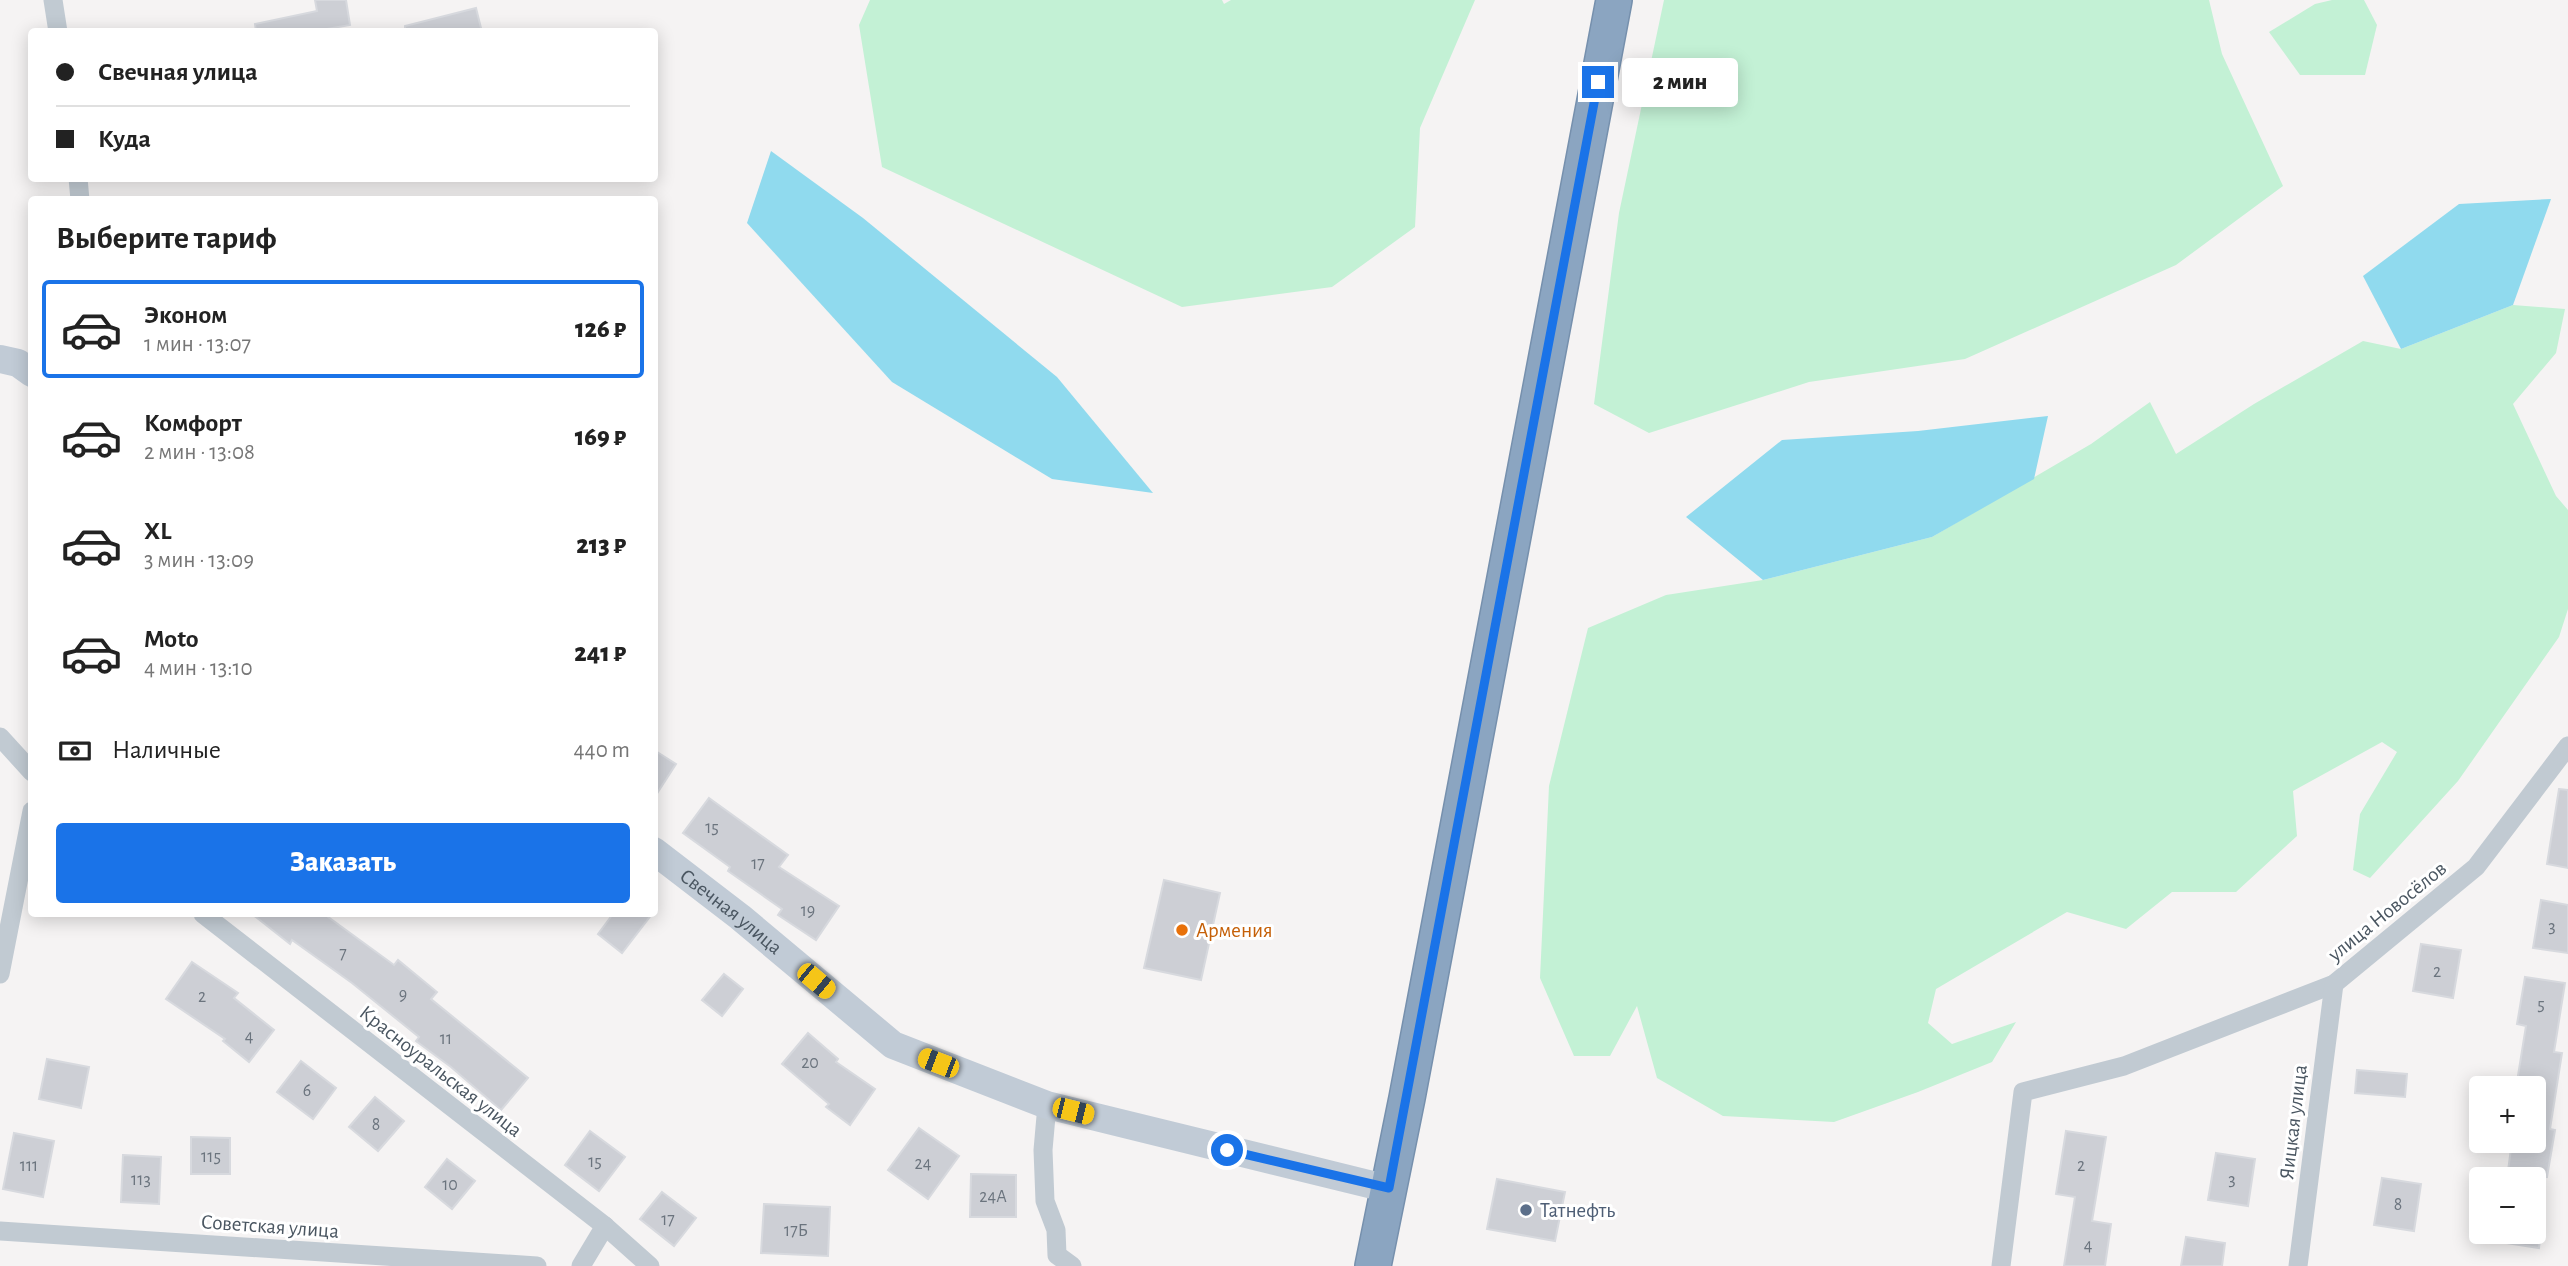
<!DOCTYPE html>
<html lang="ru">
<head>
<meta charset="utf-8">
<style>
  body { margin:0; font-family:"Alegreya Sans",sans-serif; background:#f6f6f6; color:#222; height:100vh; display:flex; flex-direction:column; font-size:26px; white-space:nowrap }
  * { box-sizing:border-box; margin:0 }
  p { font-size:23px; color:#767676 }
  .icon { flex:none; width:38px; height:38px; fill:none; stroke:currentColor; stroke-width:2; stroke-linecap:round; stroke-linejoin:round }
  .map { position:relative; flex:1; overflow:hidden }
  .side { position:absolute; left:28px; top:196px; width:630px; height:721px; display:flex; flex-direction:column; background:#fff; border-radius:7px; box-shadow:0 4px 18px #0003 }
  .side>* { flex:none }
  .hud { position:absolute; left:28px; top:28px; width:630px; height:154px; border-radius:7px; box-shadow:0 4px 18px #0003; display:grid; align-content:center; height:154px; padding:0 28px; background:#fff }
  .fabs { position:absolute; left:2469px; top:1076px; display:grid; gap:14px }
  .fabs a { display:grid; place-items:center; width:77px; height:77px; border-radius:7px; background:#fff; box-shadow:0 4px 18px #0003; font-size:35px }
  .end { position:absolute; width:32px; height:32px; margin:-16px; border:9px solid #1a73e8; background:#fff; box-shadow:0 0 0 4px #fff }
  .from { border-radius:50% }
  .bubble { position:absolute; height:49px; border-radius:7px; background:#fff; box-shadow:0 4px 18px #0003; font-size:23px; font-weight:800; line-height:49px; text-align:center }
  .car { position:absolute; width:21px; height:42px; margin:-21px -10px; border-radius:9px; box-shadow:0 0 5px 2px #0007; background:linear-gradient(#f5c518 24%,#345 0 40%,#f5c518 0 76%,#345 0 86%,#f5c518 0) }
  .hud b { display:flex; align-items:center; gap:24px; height:66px; font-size:26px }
  .hud b+b { border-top:2px solid #e0e0e0 }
  .hud i { width:18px; height:18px; background:#222 }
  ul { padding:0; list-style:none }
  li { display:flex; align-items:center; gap:21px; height:98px; margin:0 14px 10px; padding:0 14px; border:4px solid transparent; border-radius:7px }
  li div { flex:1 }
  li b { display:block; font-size:26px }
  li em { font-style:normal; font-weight:800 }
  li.active { border-color:#1a73e8 }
  li>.icon { width:63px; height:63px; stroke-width:1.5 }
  h2 { padding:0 28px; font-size:32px; line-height:84px }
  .pay { display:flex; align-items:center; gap:18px; height:77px; padding:0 28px; font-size:26px }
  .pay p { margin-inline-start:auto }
  .action { display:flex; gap:14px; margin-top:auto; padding:14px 28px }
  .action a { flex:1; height:80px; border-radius:7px; background:#1a73e8; color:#fff; font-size:28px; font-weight:800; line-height:80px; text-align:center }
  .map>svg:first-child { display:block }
  .green { fill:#c3f1d5 }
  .water { fill:#90daee }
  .building { fill:#cdcfd5; stroke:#d7d9de; stroke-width:2 }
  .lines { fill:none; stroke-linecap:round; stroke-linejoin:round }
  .highway-casing { stroke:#7690ad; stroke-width:38 }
  .street { stroke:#c1cad2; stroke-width:19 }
  .secondary { stroke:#c1cbd6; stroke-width:28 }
  .highway { stroke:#8ba5c1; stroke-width:35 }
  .route { stroke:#1a73e8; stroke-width:9 }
  .food-dot { fill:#e8710a; stroke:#fff; stroke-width:2.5 }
  .service-dot { fill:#5c6f8a; stroke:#fff; stroke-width:2.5 }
  .labels { text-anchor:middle; stroke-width:6; stroke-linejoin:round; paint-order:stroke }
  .number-label { font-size:18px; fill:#6b747e }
  .street-label { font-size:21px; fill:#4a5661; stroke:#fff }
  .food-label { font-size:21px; fill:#c56008; stroke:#fff; text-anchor:start }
  .service-label { font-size:21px; fill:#4e5e75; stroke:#fff; text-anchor:start }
</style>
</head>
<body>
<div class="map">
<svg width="2568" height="1266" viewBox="0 0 2568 1266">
  <rect width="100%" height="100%" fill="#f5f3f3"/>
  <g class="green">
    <polygon points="870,0 1222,0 1224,4 1231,0 1475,0 1420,128 1415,227 1332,287 1182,307 882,167 859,25"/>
    <polygon points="1664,0 2209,0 2222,54 2283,186 2176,265 1965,359 1809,382 1649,433 1594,404 1619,213"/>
    <polygon points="2332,0 2364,0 2377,25 2365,75 2300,75 2269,32 2315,4"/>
    <polygon points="2513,305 2565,309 2556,353 2513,404 2556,496 2568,510 2568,609 2559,637 2458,781 2370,878 2353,870 2360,814 2397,752 2382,742 2293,791 2297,836 2236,892 2172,892 2126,929 2067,912 1936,989 1928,1023 1952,1044 2016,1022 1992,1062 1918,1092 1834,1122 1723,1116 1657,1078 1637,1006 1610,1056 1574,1056 1540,978 1549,786 1588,628 1666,595 1763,580 1932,537 2091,444 2150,402 2176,454 2254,404 2363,341 2401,349"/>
  </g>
  <g class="water">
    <polygon points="771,151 863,218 1057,377 1153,493 1052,479 892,382 747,223"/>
    <polygon points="2551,199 2513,305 2401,349 2363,276 2459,204"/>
    <polygon points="2048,416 2034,479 1932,537 1763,580 1686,517 1782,440 1918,431"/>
  </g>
  <g class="building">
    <polygon points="315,0 346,0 350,25 310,32 256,32 255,24 317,11"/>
    <polygon points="476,8 482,32 405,32 405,26"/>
    <polygon points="654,750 676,764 654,798"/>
    <polygon points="2559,789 2568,790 2568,868 2547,864"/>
    <polygon points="709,798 788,855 779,867 839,906 816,940 778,915 782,909 728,871 730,867 683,833"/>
    <polygon points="1164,880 1220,893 1201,980 1144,968"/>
    <polygon points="2541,900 2568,905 2568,953 2533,948"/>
    <polygon points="252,914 324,914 394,965 398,960 437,992 431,999 528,1078 501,1110 451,1067 416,1041 419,1037 352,983 292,940 290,944"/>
    <polygon points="613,914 652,914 622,953 598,934"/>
    <polygon points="2421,944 2461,950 2453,998 2413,991"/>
    <polygon points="192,962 238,993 234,998 274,1030 249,1062 223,1041 225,1039 166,999"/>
    <polygon points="724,974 743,989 722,1016 702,1000"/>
    <polygon points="2525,977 2565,983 2554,1052 2562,1053 2550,1129 2555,1130 2547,1177 2508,1171 2512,1141 2534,1141 2534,1088 2516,1088 2526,1026 2517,1024"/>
    <polygon points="808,1033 838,1059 836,1062 875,1089 850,1125 826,1107 829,1104 782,1064"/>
    <polygon points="47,1059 89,1067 81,1108 39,1099"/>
    <polygon points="301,1061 336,1088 313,1119 277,1092"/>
    <polygon points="2357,1070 2407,1074 2405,1097 2355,1093"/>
    <polygon points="375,1097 404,1121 378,1151 349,1127"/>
    <polygon points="919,1128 959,1156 928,1199 888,1170"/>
    <polygon points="590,1131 625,1157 599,1191 565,1165"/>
    <polygon points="2066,1131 2106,1137 2092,1221 2111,1224 2105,1266 2064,1266 2075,1197 2056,1194"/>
    <polygon points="14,1133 54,1141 43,1197 3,1189"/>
    <polygon points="191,1137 230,1138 230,1174 191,1174"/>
    <polygon points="2216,1153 2255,1159 2248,1206 2208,1200"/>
    <polygon points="123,1155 161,1157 159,1204 121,1202"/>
    <polygon points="447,1159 475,1181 452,1209 425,1187"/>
    <polygon points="971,1174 1016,1175 1016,1217 970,1217"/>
    <polygon points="2382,1178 2421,1184 2414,1231 2374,1225"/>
    <polygon points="1497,1179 1565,1192 1555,1241 1487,1229"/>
    <polygon points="662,1192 696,1218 674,1246 640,1219"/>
    <polygon points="764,1204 830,1207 828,1256 761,1253"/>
    <polygon points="2494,1232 2541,1232 2539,1248 2493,1241"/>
    <polygon points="2186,1237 2225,1243 2222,1266 2181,1266"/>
  </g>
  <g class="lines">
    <g class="highway-casing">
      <polyline id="highway" points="1373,1266 1407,1098 1614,0"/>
    </g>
    <g class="street">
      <polyline points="53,0 58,32"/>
      <polyline points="78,178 80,200"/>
      <polyline points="0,737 32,772"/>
      <polyline points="203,914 605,1226 650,1266"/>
      <polyline points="0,974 32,811"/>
      <polyline points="1047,1105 1043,1150 1045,1201 1056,1230 1057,1255 1072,1266"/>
      <polyline points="0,1231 537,1266"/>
      <polyline points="581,1266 605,1226"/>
      <polyline points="2001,1266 2023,1092 2124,1066 2334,984 2476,867 2568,746"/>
      <polyline points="2298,1266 2334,984"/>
    </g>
    <g class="secondary">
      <polyline points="0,359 18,363 32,373"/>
      <path id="s1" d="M654 851 740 917 893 1045 1047 1105 1389 1189"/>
    </g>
    <use href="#highway" class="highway"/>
  </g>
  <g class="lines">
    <polyline class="route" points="1227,1150 1389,1188 1598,82"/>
  </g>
  <circle class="food-dot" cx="1182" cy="930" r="7"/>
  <circle class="service-dot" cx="1526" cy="1210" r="7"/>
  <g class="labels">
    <g class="number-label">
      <text x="712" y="833">15</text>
      <text x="758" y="869">17</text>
      <text x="808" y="916">19</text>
      <text x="2552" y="932">3</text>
      <text x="343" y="959">7</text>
      <text x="2437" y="977">2</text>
      <text x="403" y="1000">9</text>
      <text x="202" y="1002">2</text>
      <text x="2541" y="1010">5</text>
      <text x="249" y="1042">4</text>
      <text x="446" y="1044">11</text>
      <text x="810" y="1068">20</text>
      <text x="307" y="1096">6</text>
      <text x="376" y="1130">8</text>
      <text x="211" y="1162">115</text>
      <text x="595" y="1167">15</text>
      <text x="923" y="1169">24</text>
      <text x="29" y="1171">111</text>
      <text x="2081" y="1171">2</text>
      <text x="141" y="1185">113</text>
      <text x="2232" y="1185">3</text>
      <text x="450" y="1190">10</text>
      <text x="993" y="1202">24А</text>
      <text x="2398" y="1210">8</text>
      <text x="668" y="1225">17</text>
      <text x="796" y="1236">17Б</text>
      <text x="2088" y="1251">4</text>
    </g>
    <g class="street-label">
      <text dy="7" stroke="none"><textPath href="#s1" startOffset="98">Свечная улица</textPath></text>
      <text transform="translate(2387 911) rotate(-39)" y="7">улица Новосёлов</text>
      <text transform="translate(441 1071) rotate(38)" y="7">Красноуральская улица</text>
      <text transform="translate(2293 1122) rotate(-83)" y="7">Яицкая улица</text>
      <text transform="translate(270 1226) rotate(4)" y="7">Советская улица</text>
    </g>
    <g class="food-label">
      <text x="1196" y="937">Армения</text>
    </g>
    <g class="service-label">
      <text x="1540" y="1217">Татнефть</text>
    </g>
  </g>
</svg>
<div class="fabs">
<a>+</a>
<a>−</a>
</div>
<i class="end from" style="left:1227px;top:1150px"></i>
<i class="end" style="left:1598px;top:82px"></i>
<div class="bubble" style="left:1622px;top:58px;width:116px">2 мин</div>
<i class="car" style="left:816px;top:981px;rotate:130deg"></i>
<i class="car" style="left:938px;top:1063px;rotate:291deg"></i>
<i class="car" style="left:1073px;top:1111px;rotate:104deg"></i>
<div class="hud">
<b><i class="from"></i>Свечная улица</b>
<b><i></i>Куда</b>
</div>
<section class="side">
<h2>Выберите тариф</h2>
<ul>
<li class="active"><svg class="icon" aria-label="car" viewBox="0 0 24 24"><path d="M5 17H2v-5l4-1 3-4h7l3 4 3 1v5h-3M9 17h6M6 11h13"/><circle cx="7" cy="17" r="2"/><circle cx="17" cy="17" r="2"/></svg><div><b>Эконом</b><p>1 мин · 13:07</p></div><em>126 ₽</em></li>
<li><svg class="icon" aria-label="car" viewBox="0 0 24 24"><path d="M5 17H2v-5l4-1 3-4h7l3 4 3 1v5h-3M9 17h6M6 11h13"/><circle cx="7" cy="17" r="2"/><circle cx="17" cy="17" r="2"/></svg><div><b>Комфорт</b><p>2 мин · 13:08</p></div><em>169 ₽</em></li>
<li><svg class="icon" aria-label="car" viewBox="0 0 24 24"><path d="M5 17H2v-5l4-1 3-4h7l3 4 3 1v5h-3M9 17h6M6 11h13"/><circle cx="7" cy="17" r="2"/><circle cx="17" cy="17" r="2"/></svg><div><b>XL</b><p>3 мин · 13:09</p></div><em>213 ₽</em></li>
<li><svg class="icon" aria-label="car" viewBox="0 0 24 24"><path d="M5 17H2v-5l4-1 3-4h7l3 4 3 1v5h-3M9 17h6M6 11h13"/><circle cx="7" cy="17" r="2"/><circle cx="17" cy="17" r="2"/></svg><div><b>Moto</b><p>4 мин · 13:10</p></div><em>241 ₽</em></li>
</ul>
<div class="pay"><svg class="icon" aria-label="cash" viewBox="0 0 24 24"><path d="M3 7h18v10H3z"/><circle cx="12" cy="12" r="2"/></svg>Наличные<p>440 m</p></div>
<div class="action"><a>Заказать</a></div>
</section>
</div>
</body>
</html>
